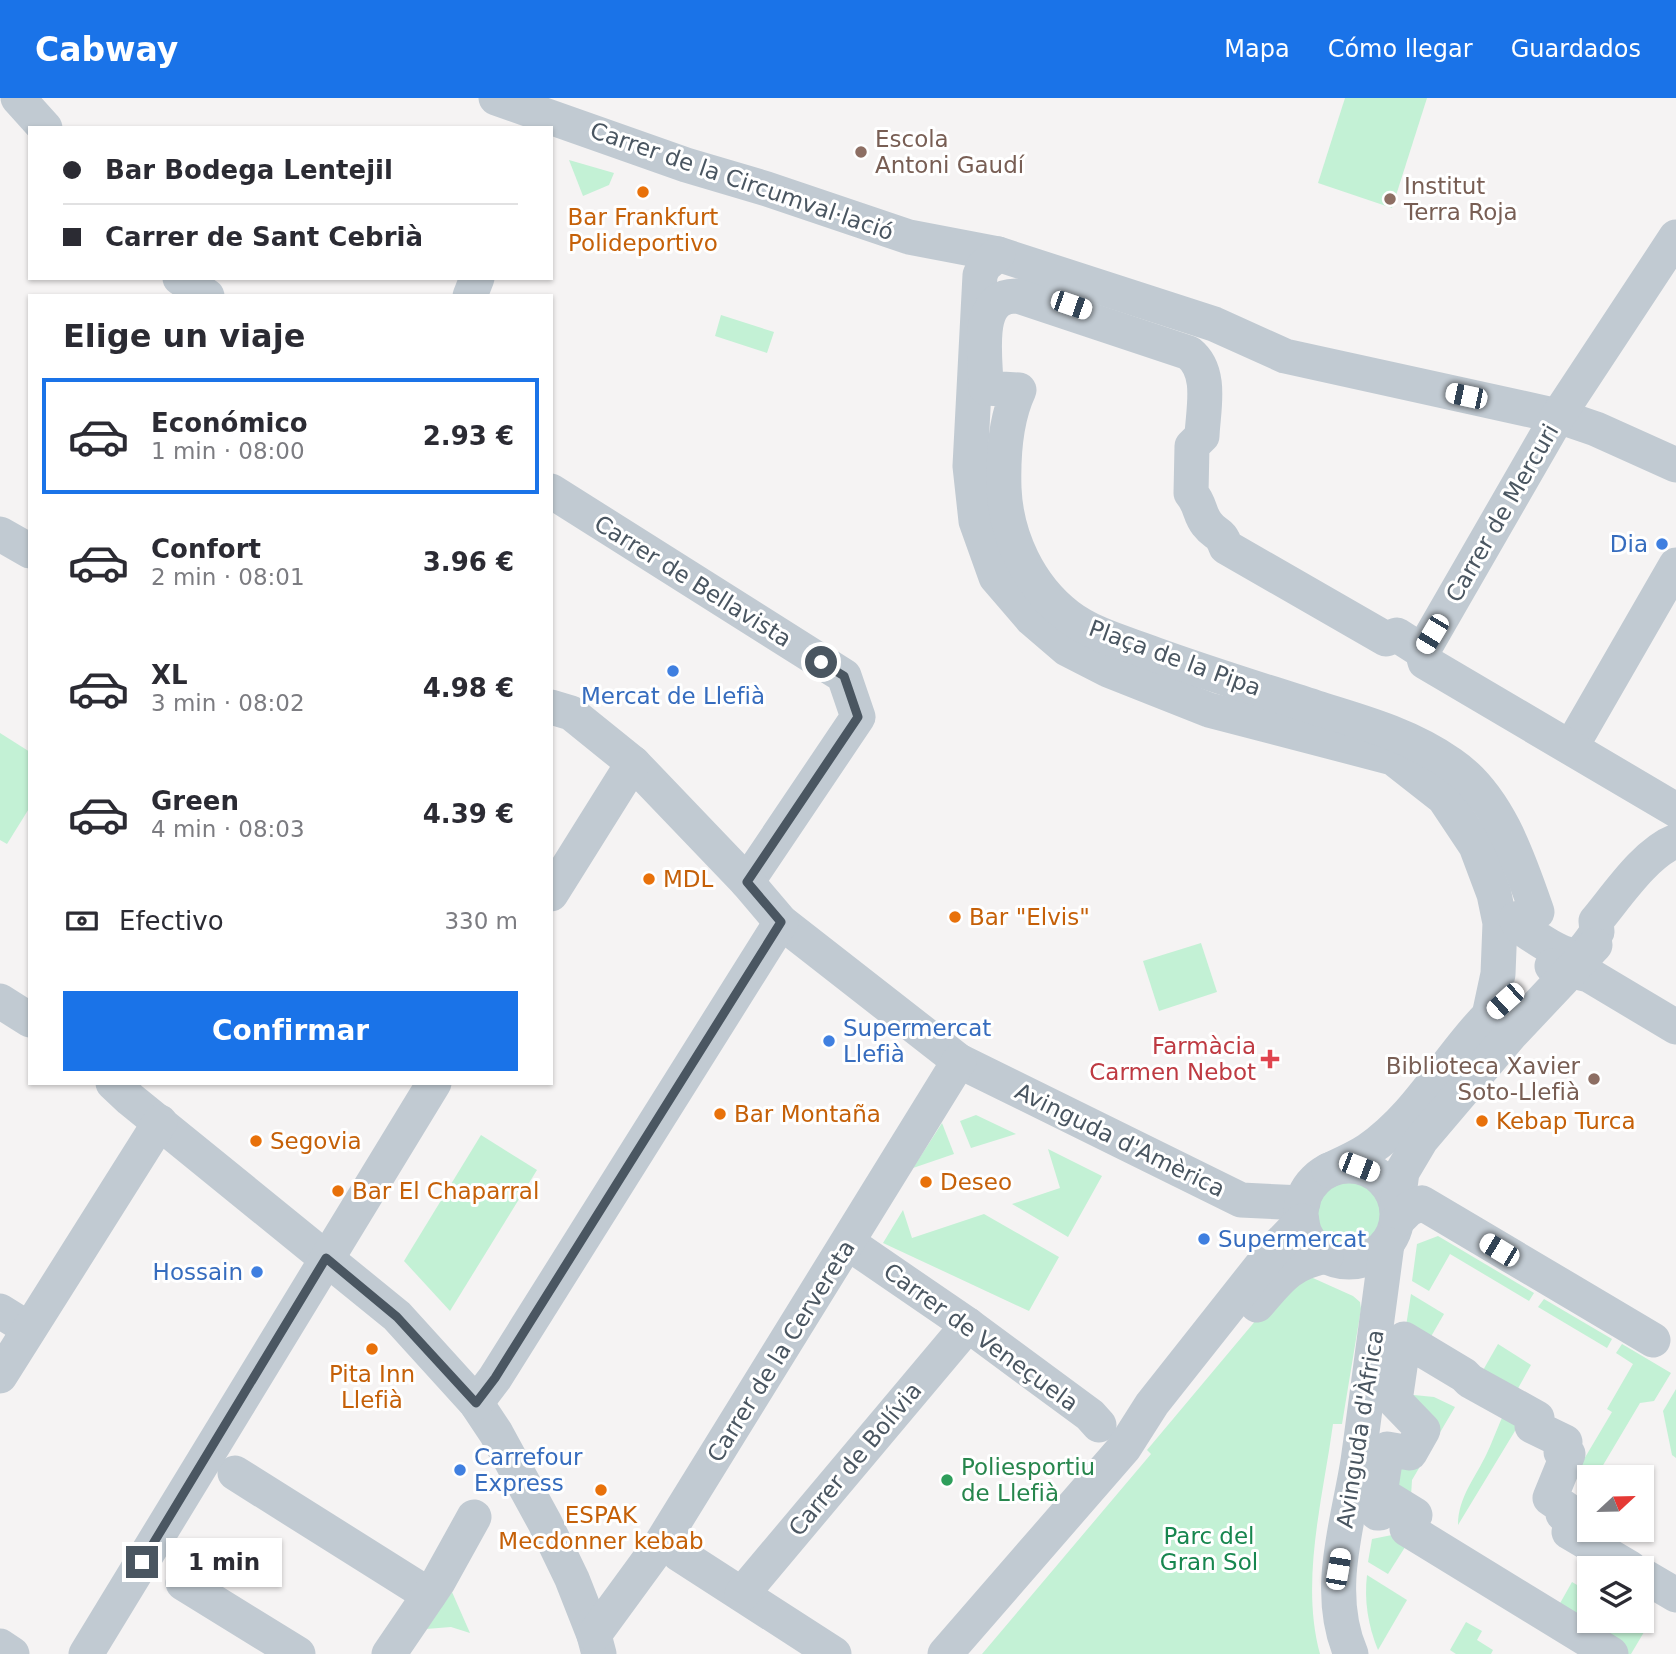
<!DOCTYPE html>
<html lang="es">
<head>
<meta charset="utf-8">
<style>
  body { margin:0; font-family:"DejaVu Sans",sans-serif; background:#f2f2f3; color:#2b2b33; height:100vh; display:flex; flex-direction:column; font-size:26px; white-space:nowrap }
  * { box-sizing:border-box; margin:0 }
  p { font-size:23px; color:#7c7c81 }
  .icon { flex:none; width:38px; height:38px; fill:none; stroke:currentColor; stroke-width:2; stroke-linecap:round; stroke-linejoin:round }
  .map { position:relative; flex:1; overflow:hidden }
  .drawer { position:absolute; left:28px; top:196px; width:525px; height:791px; display:flex; flex-direction:column; background:#fff; border-radius:0px; box-shadow:0 2px 5px #0004 }
  .drawer>* { flex:none }
  .banner { position:absolute; left:28px; top:28px; width:525px; height:154px; border-radius:0px; box-shadow:0 2px 5px #0004; display:grid; align-content:center; height:154px; padding:0 35px; background:#fff }
  .needle { width:46px; rotate:68deg }
  .controls { position:absolute; left:1577px; top:1367px; display:grid; gap:14px }
  .controls a { display:grid; place-items:center; width:77px; height:77px; border-radius:0px; background:#fff; box-shadow:0 2px 5px #0004; font-size:35px }
  .end { position:absolute; width:32px; height:32px; margin:-16px; border:9px solid #4a5661; background:#fff; box-shadow:0 0 0 4px #fff }
  .from { border-radius:50% }
  .bubble { position:absolute; height:49px; border-radius:0px; background:#fff; box-shadow:0 2px 5px #0004; font-size:23px; font-weight:800; line-height:49px; text-align:center }
  .car { position:absolute; width:21px; height:42px; margin:-21px -10px; border-radius:9px; box-shadow:0 0 5px 2px #0007; background:linear-gradient(#fff 24%,#345 0 40%,#fff 0 76%,#345 0 86%,#fff 0) }
  .banner b { display:flex; align-items:center; gap:24px; height:66px; font-size:26px }
  .banner b+b { border-top:2px solid #e1e1e2 }
  .banner i { width:18px; height:18px; background:#2b2b33 }
  ul { padding:0; list-style:none }
  li { display:flex; align-items:center; gap:21px; height:116px; margin:0 14px 10px; padding:0 21px; border:4px solid transparent; border-radius:0px }
  li div { flex:1 }
  li b { display:block; font-size:26px }
  li em { font-style:normal; font-weight:800 }
  li.current { border-color:#1a73e8 }
  li>.icon { width:63px; height:63px; stroke-width:1.5 }
  h2 { padding:0 35px; font-size:32px; line-height:84px }
  .pay { display:flex; align-items:center; gap:18px; height:77px; padding:0 35px; font-size:26px }
  .pay p { margin-inline-start:auto }
  .action { display:flex; gap:14px; margin-top:auto; padding:14px 35px }
  .action a { flex:1; height:80px; border-radius:0px; background:#1a73e8; color:#fff; font-size:28px; font-weight:800; line-height:80px; text-align:center }
  header { display:flex; align-items:center; gap:42px; box-sizing:border-box; height:98px; padding:0 35px; background:#1a73e8; color:#fff }
  header strong { font-size:33px }
  nav { display:flex; gap:38px; margin-inline-start:auto; font-size:24px }
  .map>svg:first-child { display:block }
  .green { fill:#c3f1d5 }
  .lines { fill:none; stroke-linecap:round; stroke-linejoin:round }
  .street { stroke:#c1cad2; stroke-width:35 }
  .route { stroke:#4a5661; stroke-width:9 }
  .education-dot { fill:#8d6e63; stroke:#fff; stroke-width:2.5 }
  .food-dot { fill:#e8710a; stroke:#fff; stroke-width:2.5 }
  .shop-dot { fill:#3f7fe0; stroke:#fff; stroke-width:2.5 }
  .health-dot { fill:#e0444e; stroke:#fff; stroke-width:2.5 }
  .leisure-dot { fill:#2e9e5b; stroke:#fff; stroke-width:2.5 }
  .labels { text-anchor:middle; stroke-width:6; stroke-linejoin:round; paint-order:stroke }
  .education-label { font-size:23px; fill:#785e54; stroke:#fff; text-anchor:start }
  .street-label { font-size:23px; fill:#4a5661; stroke:#fff }
  .food-label { font-size:23px; fill:#c56008; stroke:#fff; text-anchor:start }
  .shop-label { font-size:23px; fill:#366cbe; stroke:#fff; text-anchor:start }
  .health-label { font-size:23px; fill:#be3a42; stroke:#fff; text-anchor:end }
  .leisure-label { font-size:23px; fill:#27864d; stroke:#fff; text-anchor:start }
  .park-label { font-size:23px; fill:#17864f; stroke:#fff }
</style>
</head>
<body>
<header>
<strong>Cabway</strong>
<nav><a>Mapa</a><a>Cómo llegar</a><a>Guardados</a></nav>
</header>
<div class="map">
<svg width="1676" height="1556" viewBox="0 0 1676 1556">
  <rect width="100%" height="100%" fill="#f5f3f3"/>
  <g class="green">
    <polygon points="1345,0 1427,0 1392,110 1318,85"/>
    <polygon points="569,62 614,75 609,87 583,98"/>
    <polygon points="721,217 774,234 767,255 715,238"/>
    <polygon points="0,635 30,654 30,709 7,746 0,742"/>
    <polygon points="1201,845 1217,894 1159,913 1143,863"/>
    <polygon points="976,1017 1016,1036 971,1050 960,1023"/>
    <polygon points="942,1025 954,1056 913,1070"/>
    <polygon points="481,1037 537,1072 450,1213 404,1163"/>
    <polygon points="1048,1051 1102,1078 1068,1139 1012,1106 1060,1090"/>
    <circle cx="1349" cy="1116" r="33"/>
    <polygon points="903,1112 912,1140 984,1116 1059,1159 1029,1213 883,1145"/>
    <polygon points="1438,1138 1534,1195 1529,1203 1450,1156 1429,1193 1412,1183 1417,1146"/>
    <path d="M1304 1176 1353 1198 1360 1204 1361 1211 1342 1326H1333C1323 1400 1300 1483 1320 1556H982L1151 1356 1147 1352 1293 1178Z"/>
    <polygon points="1411,1196 1444,1216 1429,1242 1406,1228"/>
    <polygon points="1544,1201 1612,1241 1607,1250 1538,1209"/>
    <polygon points="1498,1246 1531,1267 1516,1294 1482,1274"/>
    <polygon points="1622,1246 1671,1275 1654,1303 1640,1305 1596,1379 1589,1379 1589,1387 1574,1378 1612,1314 1607,1311 1633,1266 1616,1255"/>
    <polygon points="1676,1291 1676,1360 1672,1357 1663,1313"/>
    <polygon points="1414,1297 1434,1299 1455,1309 1412,1382 1410,1414 1389,1401 1387,1351 1410,1355 1395,1299"/>
    <path d="M1510 1305 1521 1323 1458 1427C1458 1399 1476 1379 1487 1355 1495 1338 1500 1321 1510 1305Z"/>
    <polygon points="1392,1437 1407,1446 1388,1476 1368,1464 1372,1441"/>
    <path d="M1367 1477 1407 1502 1378 1552C1368 1528 1364 1502 1367 1477Z"/>
    <polygon points="1572,1484 1589,1494 1589,1522 1636,1523 1647,1529 1631,1556 1621,1556 1554,1516"/>
    <polygon points="452,1494 470,1535 451,1529 426,1531"/>
    <polygon points="1466,1524 1482,1533 1477,1542 1493,1552 1491,1556 1456,1556 1450,1552"/>
  </g>
  <g class="lines">
    <g class="street">
      <polyline points="18,0 45,30"/>
      <polyline points="496,0 686,67 767,91 909,139 998,156 1214,226 1285,258 1558,318 1596,331 1676,367"/>
      <polyline points="998,156 984,168 980,177 970,368 976,423 996,479 1032,521 1067,551 1108,572 1209,612 1393,660 1444,700 1476,748 1494,796 1500,825 1498,876 1489,918"/>
      <polyline points="180,180 207,198"/>
      <polyline points="470,198 477,180"/>
      <polyline points="551,393 844,578 858,619 747,784"/>
      <polyline points="0,436 30,453"/>
      <polyline points="1425,549 1558,318 1676,139"/>
      <polyline points="551,609 571,615 633,665 747,784 781,824 959,963 1241,1102 1303,1105"/>
      <polyline points="1578,637 1676,467"/>
      <path d="M1676 712 1425 564 1422 553 1397 537 1386 541 1226 449C1220 432 1216 438 1207 426 1199 416 1201 407 1191 395L1192 348 1202 338C1203 312 1213 274 1189 255L1018 198C973 196 986 258 986 290L1019 292C1005 322 1003 357 1004 390 1006 439 1029 488 1068 518 1093 537 1125 545 1154 556 1209 576 1265 593 1320 611 1366 625 1411 638 1451 666 1498 698 1519 762 1537 814L1516 821 1520 829C1531 836 1568 864 1579 856 1586 851 1592 841 1597 834L1596 823C1617 798 1645 755 1676 743"/>
      <polyline points="551,796 633,665"/>
      <polyline points="1552,868 1589,877 1676,929"/>
      <polyline points="0,903 30,922"/>
      <polyline points="113,985 130,1001 397,1218 476,1305 496,1335 545,1425 572,1481 594,1537 599,1556"/>
      <circle cx="1349" cy="1116" r="48"/>
      <path d="M1329 1072C1342 1066 1356 1060 1368 1052 1425 1013 1454 945 1507 901"/>
      <polyline points="1397,1111 1402,1074 1421,1042 1511,936 1595,847"/>
      <polyline points="1397,1123 1409,1111 1422,1105 1653,1242"/>
      <polyline points="860,1153 968,1227 1090,1317 1099,1327"/>
      <path d="M1257 1207C1280 1180 1290 1165 1326 1158"/>
      <polyline points="0,1213 29,1231"/>
      <polyline points="0,1278 160,1024"/>
      <polyline points="476,1305 495,1280 781,824"/>
      <polyline points="235,1375 429,1497"/>
      <polyline points="679,1456 834,1556"/>
      <polyline points="1642,1477 1676,1497"/>
      <polyline points="183,1485 298,1556"/>
      <polyline points="742,1496 968,1227"/>
      <polyline points="594,1537 662,1444 959,963"/>
      <polyline points="0,1548 12,1556"/>
      <polyline points="86,1556 434,985"/>
      <polyline points="389,1556 438,1484 474,1419"/>
      <polyline points="945,1556 1124,1350 1152,1306 1273,1153 1302,1123"/>
      <path d="M1351 1556C1324 1494 1348 1426 1358 1363 1368 1291 1377 1219 1387 1146"/>
      <polyline points="1611,1556 1407,1431 1415,1417 1389,1401 1380,1415 1377,1415 1387,1351 1410,1355 1423,1332 1395,1303 1404,1241 1464,1277 1470,1283 1537,1320 1532,1328 1565,1344 1561,1354 1568,1356 1550,1400 1566,1411 1563,1416 1576,1424 1569,1434 1630,1470"/>
    </g>
  </g>
  <g class="lines">
    <polyline class="route" points="142,1464 326,1160 397,1219 476,1305 495,1280 781,824 747,784 858,619 844,578 821,564"/>
  </g>
  <g class="education-dot">
    <circle cx="861" cy="54" r="7"/>
    <circle cx="1390" cy="101" r="7"/>
    <circle cx="1594" cy="981" r="7"/>
  </g>
  <g class="food-dot">
    <circle cx="643" cy="94" r="7"/>
    <circle cx="649" cy="781" r="7"/>
    <circle cx="955" cy="819" r="7"/>
    <circle cx="720" cy="1016" r="7"/>
    <circle cx="1482" cy="1023" r="7"/>
    <circle cx="256" cy="1043" r="7"/>
    <circle cx="926" cy="1084" r="7"/>
    <circle cx="338" cy="1093" r="7"/>
    <circle cx="372" cy="1251" r="7"/>
    <circle cx="601" cy="1392" r="7"/>
  </g>
  <g class="shop-dot">
    <circle cx="1662" cy="446" r="7"/>
    <circle cx="673" cy="573" r="7"/>
    <circle cx="829" cy="943" r="7"/>
    <circle cx="1204" cy="1141" r="7"/>
    <circle cx="257" cy="1174" r="7"/>
    <circle cx="460" cy="1372" r="7"/>
  </g>
  <path class="health-dot" d="M1266.5 950.5h7v7h7v7h-7v7h-7v-7h-7v-7h7z"/>
  <circle class="leisure-dot" cx="947" cy="1382" r="7"/>
  <g class="labels">
    <g class="education-label">
      <text x="875" y="49">Escola<tspan x="875" dy="26">Antoni Gaudí</tspan></text>
      <text x="1404" y="96">Institut<tspan x="1404" dy="26">Terra Roja</tspan></text>
      <text x="1580" y="976" text-anchor="end">Biblioteca Xavier<tspan x="1580" dy="26">Soto-Llefià</tspan></text>
    </g>
    <g class="street-label">
      <text transform="translate(742 83) rotate(19)" y="8">Carrer de la Circumval·lació</text>
      <text transform="translate(1502 415) rotate(-60)" y="8">Carrer de Mercuri</text>
      <text transform="translate(693 483) rotate(32)" y="8">Carrer de Bellavista</text>
      <text transform="translate(1175 560) rotate(20)" y="8">Plaça de la Pipa</text>
      <text transform="translate(1120 1042) rotate(26)" y="8">Avinguda d'Amèrica</text>
      <text transform="translate(981 1239) rotate(36)" y="8">Carrer de Veneçuela</text>
      <text transform="translate(781 1253) rotate(-58)" y="8">Carrer de la Cervereta</text>
      <text transform="translate(1360 1331) rotate(-81)" y="8">Avinguda d'Àfrica</text>
      <text transform="translate(855 1361) rotate(-50)" y="8">Carrer de Bolívia</text>
    </g>
    <g class="food-label">
      <text x="643" y="127" text-anchor="middle">Bar Frankfurt<tspan x="643" dy="26">Polideportivo</tspan></text>
      <text x="663" y="789">MDL</text>
      <text x="969" y="827">Bar "Elvis"</text>
      <text x="734" y="1024">Bar Montaña</text>
      <text x="1496" y="1031">Kebap Turca</text>
      <text x="270" y="1051">Segovia</text>
      <text x="940" y="1092">Deseo</text>
      <text x="352" y="1101">Bar El Chaparral</text>
      <text x="372" y="1284" text-anchor="middle">Pita Inn<tspan x="372" dy="26">Llefià</tspan></text>
      <text x="601" y="1425" text-anchor="middle">ESPAK<tspan x="601" dy="26">Mecdonner kebab</tspan></text>
    </g>
    <g class="shop-label">
      <text x="1648" y="454" text-anchor="end">Dia</text>
      <text x="673" y="606" text-anchor="middle">Mercat de Llefià</text>
      <text x="843" y="938">Supermercat<tspan x="843" dy="26">Llefià</tspan></text>
      <text x="1218" y="1149">Supermercat</text>
      <text x="243" y="1182" text-anchor="end">Hossain</text>
      <text x="474" y="1367">Carrefour<tspan x="474" dy="26">Express</tspan></text>
    </g>
    <g class="health-label">
      <text x="1256" y="956">Farmàcia<tspan x="1256" dy="26">Carmen Nebot</tspan></text>
    </g>
    <g class="leisure-label">
      <text x="961" y="1377">Poliesportiu<tspan x="961" dy="26">de Llefià</tspan></text>
    </g>
    <g class="park-label">
      <text x="1209" y="1446">Parc del<tspan x="1209" dy="26">Gran Sol</tspan></text>
    </g>
  </g>
</svg>
<div class="controls">
<a><svg class="needle" viewBox="-14 -14 28 28"><path d="M0-13l5 13h-10z" fill="#e53935"/><path d="M0 13l5-13h-10z" fill="#7c7c81"/></svg></a>
<a><svg class="icon" aria-label="layers" viewBox="0 0 24 24"><path d="M12 4l9 5-9 5-9-5zM3 14l9 5 9-5"/></svg></a>
</div>
<i class="end from" style="left:821px;top:564px"></i>
<i class="end" style="left:142px;top:1464px"></i>
<div class="bubble" style="left:166px;top:1440px;width:116px">1 min</div>
<i class="car" style="left:1071px;top:207px;rotate:109deg"></i>
<i class="car" style="left:1466px;top:298px;rotate:282deg"></i>
<i class="car" style="left:1432px;top:536px;rotate:211deg"></i>
<i class="car" style="left:1505px;top:903px;rotate:228deg"></i>
<i class="car" style="left:1359px;top:1069px;rotate:111deg"></i>
<i class="car" style="left:1499px;top:1152px;rotate:301deg"></i>
<i class="car" style="left:1338px;top:1471px;rotate:10deg"></i>
<div class="banner">
<b><i class="from"></i>Bar Bodega Lentejil</b>
<b><i></i>Carrer de Sant Cebrià</b>
</div>
<section class="drawer">
<h2>Elige un viaje</h2>
<ul>
<li class="current"><svg class="icon" aria-label="car" viewBox="0 0 24 24"><path d="M5 17H2v-5l4-1 3-4h7l3 4 3 1v5h-3M9 17h6M6 11h13"/><circle cx="7" cy="17" r="2"/><circle cx="17" cy="17" r="2"/></svg><div><b>Económico</b><p>1 min · 08:00</p></div><em>2.93 €</em></li>
<li><svg class="icon" aria-label="car" viewBox="0 0 24 24"><path d="M5 17H2v-5l4-1 3-4h7l3 4 3 1v5h-3M9 17h6M6 11h13"/><circle cx="7" cy="17" r="2"/><circle cx="17" cy="17" r="2"/></svg><div><b>Confort</b><p>2 min · 08:01</p></div><em>3.96 €</em></li>
<li><svg class="icon" aria-label="car" viewBox="0 0 24 24"><path d="M5 17H2v-5l4-1 3-4h7l3 4 3 1v5h-3M9 17h6M6 11h13"/><circle cx="7" cy="17" r="2"/><circle cx="17" cy="17" r="2"/></svg><div><b>XL</b><p>3 min · 08:02</p></div><em>4.98 €</em></li>
<li><svg class="icon" aria-label="car" viewBox="0 0 24 24"><path d="M5 17H2v-5l4-1 3-4h7l3 4 3 1v5h-3M9 17h6M6 11h13"/><circle cx="7" cy="17" r="2"/><circle cx="17" cy="17" r="2"/></svg><div><b>Green</b><p>4 min · 08:03</p></div><em>4.39 €</em></li>
</ul>
<div class="pay"><svg class="icon" aria-label="cash" viewBox="0 0 24 24"><path d="M3 7h18v10H3z"/><circle cx="12" cy="12" r="2"/></svg>Efectivo<p>330 m</p></div>
<div class="action"><a>Confirmar</a></div>
</section>
</div>
</body>
</html>
